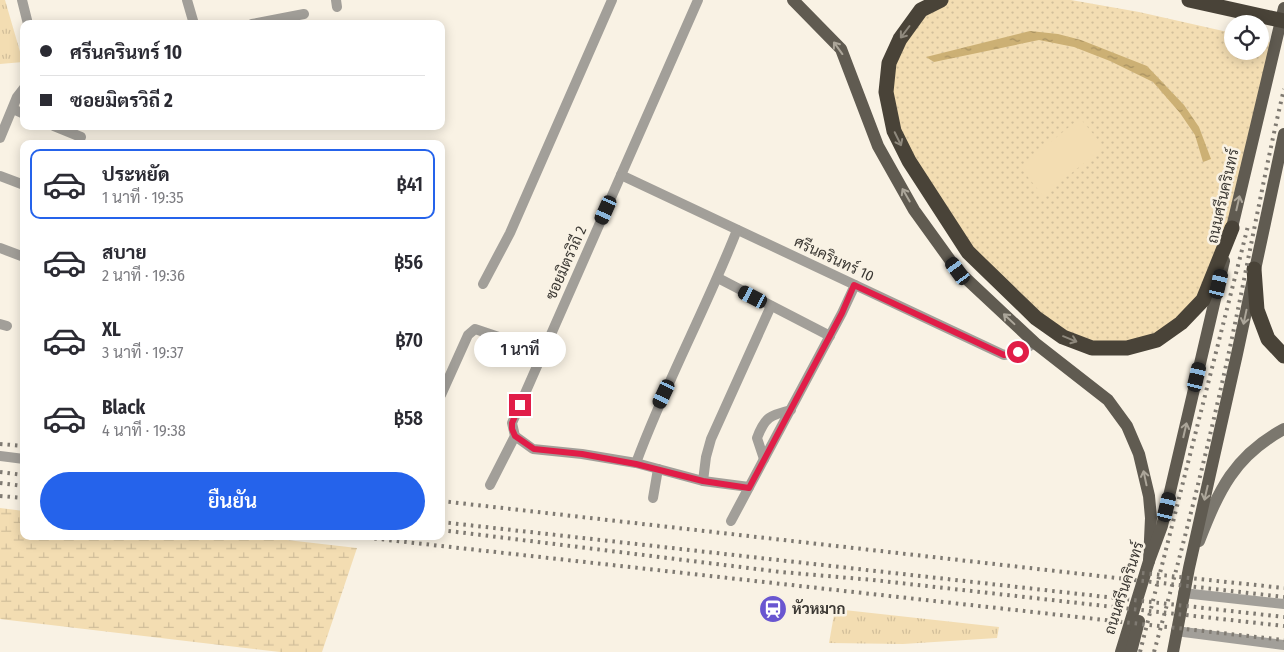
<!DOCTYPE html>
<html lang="th">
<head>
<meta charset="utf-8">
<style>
  body { margin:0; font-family:"Fira Sans Condensed",Sarabun,sans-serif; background:#f7f7f7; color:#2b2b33; height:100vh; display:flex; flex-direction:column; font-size:19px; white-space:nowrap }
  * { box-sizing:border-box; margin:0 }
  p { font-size:16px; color:#7c7c81 }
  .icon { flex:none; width:28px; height:28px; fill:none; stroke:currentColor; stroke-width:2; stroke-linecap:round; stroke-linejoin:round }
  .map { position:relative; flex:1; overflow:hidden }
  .sheet { position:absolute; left:20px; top:140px; width:425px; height:400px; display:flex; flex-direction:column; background:#fff; border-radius:10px; box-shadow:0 2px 12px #0003 }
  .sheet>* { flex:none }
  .guide { position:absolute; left:20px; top:20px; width:425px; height:110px; border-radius:10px; box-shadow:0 2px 12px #0003; display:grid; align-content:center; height:110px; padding:0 20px; background:#fff }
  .fabs { position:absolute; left:1224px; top:15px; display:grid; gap:10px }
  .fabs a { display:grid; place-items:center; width:45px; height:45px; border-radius:50%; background:#fff; box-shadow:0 2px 12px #0003; font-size:25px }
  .end { position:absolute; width:22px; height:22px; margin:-11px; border:6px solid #e11d48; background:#fff; box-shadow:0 0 0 2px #fff }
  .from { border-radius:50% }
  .bubble { position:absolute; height:35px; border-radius:18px; background:#fff; box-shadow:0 2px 12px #0003; font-size:16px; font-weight:600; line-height:35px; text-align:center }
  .car { position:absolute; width:15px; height:30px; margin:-15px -8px; border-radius:6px; box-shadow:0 0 4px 1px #0007; background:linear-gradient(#222 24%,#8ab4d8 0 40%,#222 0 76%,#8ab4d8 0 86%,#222 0) }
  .guide b { display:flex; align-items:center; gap:18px; height:48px; font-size:19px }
  .guide b+b { border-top:1px solid #e1e1e2 }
  .guide i { width:12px; height:12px; background:#2b2b33 }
  ul { padding:9px 0 0; list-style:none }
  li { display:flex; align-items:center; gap:15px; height:70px; margin:0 10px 8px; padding:0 10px; border:2px solid transparent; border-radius:10px }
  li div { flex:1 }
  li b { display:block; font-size:19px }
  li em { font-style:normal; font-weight:600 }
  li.selected { border-color:#2563eb }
  li>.icon { width:45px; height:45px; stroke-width:1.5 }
  .cta { display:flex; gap:10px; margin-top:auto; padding:10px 20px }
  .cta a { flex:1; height:58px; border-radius:30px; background:#2563eb; color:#fff; font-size:20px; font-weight:600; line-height:58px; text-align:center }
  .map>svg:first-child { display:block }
  .grass { fill:url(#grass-tufts) }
  .wetland { fill:url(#wetland-marsh) }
  .park { fill:url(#park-dots) }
  .pitch { fill:#f3ddb2 }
  .water { fill:url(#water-ripples) }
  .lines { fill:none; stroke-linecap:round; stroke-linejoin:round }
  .minor { stroke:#a29f99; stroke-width:10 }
  .secondary { stroke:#7b776e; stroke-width:12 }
  .primary { stroke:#605b51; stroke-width:12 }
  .motorway { stroke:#494338; stroke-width:15 }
  .rail { stroke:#7f7a72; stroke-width:4; stroke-dasharray:2.5 5; stroke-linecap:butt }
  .motorway-bridge { stroke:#494338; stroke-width:15 }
  .oneway { stroke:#8f897d }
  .oneway2 { stroke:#aca69a }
  .route { stroke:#e11d48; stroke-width:6 }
  .labels { text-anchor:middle; stroke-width:5; stroke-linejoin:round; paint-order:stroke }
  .street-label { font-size:15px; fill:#3b3833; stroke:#f9f2e4 }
  .poi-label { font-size:15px; font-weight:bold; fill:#3b3833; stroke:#f9f2e4; text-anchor:start }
</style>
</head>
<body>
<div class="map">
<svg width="1284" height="652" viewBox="0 0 1284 652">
  <defs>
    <pattern id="grass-tufts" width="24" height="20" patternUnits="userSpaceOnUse" patternTransform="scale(1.25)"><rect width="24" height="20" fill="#f3ddb2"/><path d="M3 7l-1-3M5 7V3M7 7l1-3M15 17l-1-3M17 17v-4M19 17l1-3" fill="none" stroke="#d1be9a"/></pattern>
    <pattern id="wetland-marsh" width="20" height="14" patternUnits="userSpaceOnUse" patternTransform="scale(1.25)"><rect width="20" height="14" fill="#f3ddb2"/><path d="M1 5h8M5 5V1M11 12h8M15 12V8" fill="none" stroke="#d1be9a"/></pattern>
    <pattern id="park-dots" width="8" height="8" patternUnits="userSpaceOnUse" patternTransform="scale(1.25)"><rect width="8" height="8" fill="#f3ddb2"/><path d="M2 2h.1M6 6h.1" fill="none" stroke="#d1be9a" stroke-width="1.8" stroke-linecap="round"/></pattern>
    <pattern id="water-ripples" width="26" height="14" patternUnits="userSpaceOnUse" patternTransform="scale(1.25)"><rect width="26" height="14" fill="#ccb074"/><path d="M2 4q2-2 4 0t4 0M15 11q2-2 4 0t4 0" fill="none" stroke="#a79060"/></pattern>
  </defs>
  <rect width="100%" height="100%" fill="#f9f2e4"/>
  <g class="grass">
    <polygon points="0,0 5,0 23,62 0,64"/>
    <polygon points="835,609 999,627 997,638 903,644 829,643"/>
  </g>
  <polygon class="wetland" points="0,508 24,511 24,536 252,536 357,548 322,652 280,652 0,619"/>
  <polygon class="park" points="941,0 1071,0 1139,12 1232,33 1232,51 1260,51 1260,40 1276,43 1232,228 1203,300 1181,323 1127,348 1063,337 968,252 894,131 889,63 900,39"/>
  <polygon class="pitch" points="1080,118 1104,147 1043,196 1020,167"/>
  <polygon class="water" points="1030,31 1058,34 1081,40 1147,66 1184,105 1199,127 1211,159 1203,162 1195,135 1180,113 1153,82 1110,61 1074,47 1039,40 934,62 926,57"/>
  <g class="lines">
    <g class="minor">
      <polyline points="22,0 28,24"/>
      <polyline points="187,0 194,24"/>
      <polyline points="336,0 337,7"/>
      <polyline points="698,0 512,423 515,436 533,449 582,454 636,463 703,481 749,487"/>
      <polyline points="252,24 304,14"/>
      <polyline points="13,109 24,114"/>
      <polyline points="54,126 81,137"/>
      <polyline points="0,138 17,97 24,88"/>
      <polyline points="621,175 1004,355 1018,353 1035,343"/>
      <polyline points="0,176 24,185"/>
      <polyline points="0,248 24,257"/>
      <polyline points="718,278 830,336"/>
      <polyline points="483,284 510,233 612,0"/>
      <polyline points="0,324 7,326"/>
      <polyline points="441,395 468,335 475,329 543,352"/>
      <polyline points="0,456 24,459"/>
      <path d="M764 459 757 438C765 417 770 415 791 410"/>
      <path d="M636 463C665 384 706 309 737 230"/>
      <polyline points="703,481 706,457 711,439 771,306"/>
      <polyline points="490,485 515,436"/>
      <polyline points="653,498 658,469"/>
      <polyline points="731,521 842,313 855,285"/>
      <polyline points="1183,593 1284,604"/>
      <polyline points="1176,631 1284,645"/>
    </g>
    <path class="secondary" d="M1199 541C1219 490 1234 456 1284 429"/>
    <g class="primary">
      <polyline points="793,0 841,49 878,146 914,210 958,271 1035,343 1108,400 1127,426 1139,454 1149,496 1151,518 1149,561"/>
      <polyline points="1230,236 1284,8"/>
      <polyline points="1121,652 1149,561 1162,526 1224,261"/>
      <polyline points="1131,652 1139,621"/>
      <polyline points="1173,652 1189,568 1237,354 1284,134"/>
    </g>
    <g class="motorway">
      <polyline points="941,0 921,10 900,39 889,63 886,92 894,131 909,161 968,252 1036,318 1063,337 1092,348 1127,348 1157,340 1181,323 1203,300 1232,228"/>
      <polyline points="1254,269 1257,310 1268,339 1284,356"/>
    </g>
    <g class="rail">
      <polyline points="0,444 24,446"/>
      <polyline points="0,472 24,475"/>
      <polyline points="0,483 24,486"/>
      <polyline points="0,496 24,498"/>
      <polyline points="441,501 1284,597"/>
      <polyline points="441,522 1284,617"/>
      <polyline points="441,530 781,572 873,580 1284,626"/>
      <polyline points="352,536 1284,640"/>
      <polyline points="1142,573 1284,588"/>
      <polyline points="1140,652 1248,226"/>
      <path d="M1154 652C1180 558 1204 464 1225 370 1246 276 1262 182 1284 89"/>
    </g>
    <polyline class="motorway-bridge" points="1189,0 1284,21"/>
  </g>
  <defs><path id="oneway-shaft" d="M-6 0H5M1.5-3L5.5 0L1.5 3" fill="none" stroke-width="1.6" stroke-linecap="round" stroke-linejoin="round" transform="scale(1.25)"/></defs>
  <g class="oneway">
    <use href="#oneway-shaft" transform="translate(905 32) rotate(127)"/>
    <use href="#oneway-shaft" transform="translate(898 139) rotate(64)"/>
    <use href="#oneway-shaft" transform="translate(1070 339) rotate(22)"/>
  </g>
  <g class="oneway2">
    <use href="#oneway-shaft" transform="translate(838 48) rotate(-126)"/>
    <use href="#oneway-shaft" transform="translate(906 195) rotate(-120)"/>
    <use href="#oneway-shaft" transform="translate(1238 203) rotate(-77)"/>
    <use href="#oneway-shaft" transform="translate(1245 317) rotate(102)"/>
    <use href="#oneway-shaft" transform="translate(1009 319) rotate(-137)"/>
    <use href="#oneway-shaft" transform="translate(1185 430) rotate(-77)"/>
    <use href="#oneway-shaft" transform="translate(1145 478) rotate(-102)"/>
    <use href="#oneway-shaft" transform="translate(1206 493) rotate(103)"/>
  </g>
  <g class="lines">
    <polyline class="route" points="520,405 512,423 512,429 515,436 534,449 582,454 636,464 703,481 749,488 842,313 854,285 1004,355 1018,352"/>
  </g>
  <defs>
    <g id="station-disc" transform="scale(1.4375)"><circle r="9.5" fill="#6956d0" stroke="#f9f2e4"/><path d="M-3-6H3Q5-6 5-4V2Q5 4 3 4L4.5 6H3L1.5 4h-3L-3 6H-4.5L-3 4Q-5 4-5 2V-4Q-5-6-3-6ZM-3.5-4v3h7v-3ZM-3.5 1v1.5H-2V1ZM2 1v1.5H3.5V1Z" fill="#fff"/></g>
  </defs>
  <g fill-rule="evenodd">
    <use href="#station-disc" x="773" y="609"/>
  </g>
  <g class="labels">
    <g class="street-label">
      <text transform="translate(1223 196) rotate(-77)" y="5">ถนนศรีนครินทร์</text>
      <text transform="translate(834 259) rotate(25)" y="5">ศรีนครินทร์ 10</text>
      <text transform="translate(566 263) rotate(-66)" y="5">ซอยมิตรวิถี 2</text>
      <text transform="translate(1124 588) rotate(-72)" y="5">ถนนศรีนครินทร์</text>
    </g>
    <g class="poi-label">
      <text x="792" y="614">หัวหมาก</text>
    </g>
  </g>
</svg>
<div class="fabs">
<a><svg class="icon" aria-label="locate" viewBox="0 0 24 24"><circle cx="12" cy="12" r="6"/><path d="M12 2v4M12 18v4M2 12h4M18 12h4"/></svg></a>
</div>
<i class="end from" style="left:1018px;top:352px"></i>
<i class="end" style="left:520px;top:405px"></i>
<div class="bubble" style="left:474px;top:332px;width:92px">1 นาที</div>
<i class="car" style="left:606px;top:210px;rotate:204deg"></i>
<i class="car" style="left:958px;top:271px;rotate:324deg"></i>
<i class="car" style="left:1219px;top:284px;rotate:13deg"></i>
<i class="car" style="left:753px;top:297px;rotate:297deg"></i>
<i class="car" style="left:1197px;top:377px;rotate:13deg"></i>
<i class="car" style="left:664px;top:394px;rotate:205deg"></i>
<i class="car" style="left:1167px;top:507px;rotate:13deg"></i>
<div class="guide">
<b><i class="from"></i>ศรีนครินทร์ 10</b>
<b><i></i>ซอยมิตรวิถี 2</b>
</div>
<section class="sheet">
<ul>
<li class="selected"><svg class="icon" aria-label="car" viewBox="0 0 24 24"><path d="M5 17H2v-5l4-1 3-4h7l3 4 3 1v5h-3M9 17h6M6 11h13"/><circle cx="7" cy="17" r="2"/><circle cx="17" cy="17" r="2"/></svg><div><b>ประหยัด</b><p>1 นาที · 19:35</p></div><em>฿41</em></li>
<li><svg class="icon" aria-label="car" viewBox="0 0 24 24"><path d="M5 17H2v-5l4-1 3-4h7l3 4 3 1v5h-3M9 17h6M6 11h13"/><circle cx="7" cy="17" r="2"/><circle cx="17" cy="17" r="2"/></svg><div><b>สบาย</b><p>2 นาที · 19:36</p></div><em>฿56</em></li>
<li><svg class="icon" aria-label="car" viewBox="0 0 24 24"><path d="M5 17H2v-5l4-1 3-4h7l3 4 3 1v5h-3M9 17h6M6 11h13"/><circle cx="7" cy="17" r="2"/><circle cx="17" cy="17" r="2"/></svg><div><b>XL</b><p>3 นาที · 19:37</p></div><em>฿70</em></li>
<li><svg class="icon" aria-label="car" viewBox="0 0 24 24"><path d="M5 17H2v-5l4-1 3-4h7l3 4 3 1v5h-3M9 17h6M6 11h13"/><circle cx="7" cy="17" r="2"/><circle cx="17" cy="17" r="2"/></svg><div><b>Black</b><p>4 นาที · 19:38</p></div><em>฿58</em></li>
</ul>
<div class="cta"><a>ยืนยัน</a></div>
</section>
</div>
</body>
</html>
